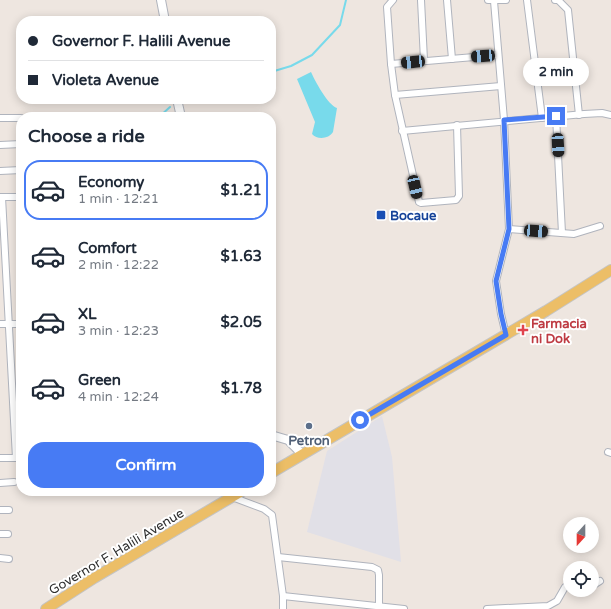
<!DOCTYPE html>
<html lang="en">
<head>
<meta charset="utf-8">
<style>
  body { margin:0; font-family:"Varela Round",sans-serif; background:#f6f6f7; color:#1f2937; height:100vh; display:flex; flex-direction:column; font-size:15px; white-space:nowrap }
  * { box-sizing:border-box; margin:0 }
  p { font-size:13px; color:#747a83 }
  .icon { flex:none; width:22px; height:22px; fill:none; stroke:currentColor; stroke-width:2; stroke-linecap:round; stroke-linejoin:round }
  .map { position:relative; flex:1; overflow:hidden }
  .details { position:absolute; left:16px; top:112px; width:260px; height:384px; display:flex; flex-direction:column; background:#fff; border-radius:16px; box-shadow:0 2px 10px #0003 }
  .details>* { flex:none }
  .banner { position:absolute; left:16px; top:16px; width:260px; height:88px; border-radius:16px; box-shadow:0 2px 10px #0003; display:grid; align-content:center; height:88px; padding:0 12px; background:#fff }
  .needle { width:26px; rotate:201deg }
  .controls { position:absolute; left:563px; top:517px; display:grid; gap:8px }
  .controls a { display:grid; place-items:center; width:36px; height:36px; border-radius:50%; background:#fff; box-shadow:0 2px 10px #0003; font-size:20px }
  .end { position:absolute; width:18px; height:18px; margin:-9px; border:5px solid #477bf4; background:#fff; box-shadow:0 0 0 2px #fff }
  .from { border-radius:50% }
  .bubble { position:absolute; height:28px; border-radius:14px; background:#fff; box-shadow:0 2px 10px #0003; font-size:13px; font-weight:700; line-height:28px; text-align:center }
  .car { position:absolute; width:12px; height:24px; margin:-12px -6px; border-radius:5px; box-shadow:0 0 3px 1px #0007; background:linear-gradient(#222 24%,#8ab4d8 0 40%,#222 0 76%,#8ab4d8 0 86%,#222 0) }
  .banner b { display:flex; align-items:center; gap:14px; height:38px; font-size:15px }
  .banner b+b { border-top:1px solid #e0e1e3 }
  .banner i { width:10px; height:10px; background:#1f2937 }
  ul { padding:0; list-style:none }
  li { display:flex; align-items:center; gap:12px; height:60px; margin:0 8px 6px; padding:0 4px; border:2px solid transparent; border-radius:16px }
  li div { flex:1 }
  li b { display:block; font-size:15px }
  li em { font-style:normal; font-weight:700 }
  li.current { border-color:#477bf4 }
  li>.icon { width:36px; height:36px; stroke-width:1.5 }
  h2 { padding:0 12px; font-size:18px; line-height:48px }
  .button { display:flex; gap:8px; margin-top:auto; padding:8px 12px }
  .button a { flex:1; height:46px; border-radius:16px; background:#477bf4; color:#fff; font-size:16px; font-weight:700; line-height:46px; text-align:center }
  .map>svg:first-child { display:block }
  .industrial { fill:#e1e0e7 }
  .water { fill:#78daeb }
  .lines { fill:none; stroke-linecap:round; stroke-linejoin:round }
  .stream { stroke:#78daeb; stroke-width:2 }
  .minor-casing { stroke:#b0b4bd; stroke-width:8 }
  .tertiary-casing { stroke:#b0b4bd; stroke-width:10 }
  .primary-casing { stroke:#c4c4c4; stroke-width:12 }
  .minor { stroke:#fff; stroke-width:6 }
  .tertiary { stroke:#fff; stroke-width:8 }
  .primary { stroke:#ecbe67; stroke-width:10 }
  .route { stroke:#477bf4; stroke-width:5 }
  .transit-dot { fill:#1a4fb4; stroke:#fff; stroke-width:1.5 }
  .health-dot { fill:#e0444e; stroke:#fff; stroke-width:1.5 }
  .service-dot { fill:#5c6f8a; stroke:#fff; stroke-width:1.5 }
  .labels { text-anchor:middle; stroke-width:4; stroke-linejoin:round; paint-order:stroke }
  .transit-label { font-size:13px; font-weight:bold; fill:#164399; stroke:#fff; text-anchor:start }
  .health-label { font-size:13px; font-weight:bold; fill:#be3a42; stroke:#fff; text-anchor:start }
  .service-label { font-size:13px; font-weight:bold; fill:#4e5e75; stroke:#fff }
  .street-label { font-size:13px; fill:#2d2d2d; stroke:#fff }
</style>
</head>
<body>
<div class="map">
<svg width="611" height="609" viewBox="0 0 611 609">
  <rect width="100%" height="100%" fill="#eee6e0"/>
  <polygon class="industrial" points="382,416 392,457 401,562 307,532 327,451"/>
  <path class="water" d="M311 72C315 81 328 105 337 108L333 132C329 139 317 140 312 134L315 122 297 79Z"/>
  <g class="lines">
    <g class="stream">
      <polyline points="271,72 291,66 312,55 340,25 346,0"/>
      <polyline points="159,117 170,107"/>
    </g>
    <g class="minor-casing">
      <g id="minor">
        <polyline points="393,0 387,7 391,64 395,95 419,202 421,203 456,200 459,196 457,125"/>
        <polyline points="421,0 424,60"/>
        <polyline points="447,0 452,59"/>
        <polyline points="488,0 506,0"/>
        <polyline points="527,0 542,118"/>
        <polyline points="555,0 558,0 568,10 579,115"/>
        <polyline points="494,1 504,120 509,229 496,281 501,314 506,335"/>
        <polyline points="391,64 498,55"/>
        <polyline points="395,95 501,86"/>
        <polyline points="556,116 562,233"/>
        <polyline points="0,118 21,118"/>
        <polyline points="402,131 584,114 602,113 611,115"/>
        <polyline points="0,145 21,144"/>
        <polyline points="0,171 21,170"/>
        <polyline points="0,197 21,197"/>
        <polyline points="2,197 16,458"/>
        <polyline points="509,229 574,234 600,226"/>
        <polyline points="0,324 21,324"/>
        <polyline points="608,452 611,453"/>
        <polyline points="0,458 21,458"/>
        <polyline points="0,483 14,482"/>
        <polyline points="232,497 264,509 272,515 283,596 283,609"/>
        <polyline points="0,510 9,510"/>
        <polyline points="0,534 8,534"/>
        <polyline points="278,557 372,567 378,570 379,575 379,607"/>
        <polyline points="0,558 9,559"/>
        <polyline points="592,586 600,581"/>
        <polyline points="579,590 585,590"/>
        <polyline points="283,596 404,609"/>
        <polyline points="487,609 548,606 557,601 565,587 570,586"/>
      </g>
    </g>
    <g class="tertiary-casing">
      <g id="tertiary">
        <polyline points="161,0 165,21"/>
        <polyline points="177,99 181,117"/>
        <polyline points="271,435 288,440 302,454"/>
      </g>
    </g>
    <g class="primary-casing">
      <g id="primary">
        <polyline points="271,473 546,311 611,270"/>
        <polyline points="46,609 94,578 242,491"/>
      </g>
    </g>
    <use href="#minor" class="minor"/>
    <use href="#tertiary" class="tertiary"/>
    <use href="#primary" class="primary"/>
  </g>
  <g class="lines">
    <polyline class="route" points="360,420 506,335 501,314 496,281 509,229 504,120 556,116"/>
  </g>
  <rect class="transit-dot" x="376" y="210" width="10" height="10" rx="2"/>
  <path class="health-dot" d="M521 324h4v4h4v4h-4v4h-4v-4h-4v-4h4z"/>
  <circle class="service-dot" cx="309" cy="426" r="4"/>
  <g class="labels">
    <g class="transit-label">
      <text x="390" y="220">Bocaue</text>
    </g>
    <g class="health-label">
      <text x="531" y="328">Farmacia<tspan x="531" dy="15">ni Dok</tspan></text>
    </g>
    <g class="service-label">
      <text x="309" y="445">Petron</text>
    </g>
    <g class="street-label">
      <text transform="translate(116 551) rotate(-31)" y="5">Governor F. Halili Avenue</text>
    </g>
  </g>
</svg>
<div class="controls">
<a><svg class="needle" viewBox="-14 -14 28 28"><path d="M0-13l5 13h-10z" fill="#e53935"/><path d="M0 13l5-13h-10z" fill="#747a83"/></svg></a>
<a><svg class="icon" aria-label="locate" viewBox="0 0 24 24"><circle cx="12" cy="12" r="6"/><path d="M12 2v4M12 18v4M2 12h4M18 12h4"/></svg></a>
</div>
<i class="end from" style="left:360px;top:420px"></i>
<i class="end" style="left:556px;top:116px"></i>
<div class="bubble" style="left:523px;top:58px;width:66px">2 min</div>
<i class="car" style="left:483px;top:56px;rotate:266deg"></i>
<i class="car" style="left:413px;top:62px;rotate:264deg"></i>
<i class="car" style="left:558px;top:145px;rotate:177deg"></i>
<i class="car" style="left:415px;top:187px;rotate:167deg"></i>
<i class="car" style="left:536px;top:231px;rotate:94deg"></i>
<div class="banner">
<b><i class="from"></i>Governor F. Halili Avenue</b>
<b><i></i>Violeta Avenue</b>
</div>
<section class="details">
<h2>Choose a ride</h2>
<ul>
<li class="current"><svg class="icon" aria-label="car" viewBox="0 0 24 24"><path d="M5 17H2v-5l4-1 3-4h7l3 4 3 1v5h-3M9 17h6M6 11h13"/><circle cx="7" cy="17" r="2"/><circle cx="17" cy="17" r="2"/></svg><div><b>Economy</b><p>1 min · 12:21</p></div><em>$1.21</em></li>
<li><svg class="icon" aria-label="car" viewBox="0 0 24 24"><path d="M5 17H2v-5l4-1 3-4h7l3 4 3 1v5h-3M9 17h6M6 11h13"/><circle cx="7" cy="17" r="2"/><circle cx="17" cy="17" r="2"/></svg><div><b>Comfort</b><p>2 min · 12:22</p></div><em>$1.63</em></li>
<li><svg class="icon" aria-label="car" viewBox="0 0 24 24"><path d="M5 17H2v-5l4-1 3-4h7l3 4 3 1v5h-3M9 17h6M6 11h13"/><circle cx="7" cy="17" r="2"/><circle cx="17" cy="17" r="2"/></svg><div><b>XL</b><p>3 min · 12:23</p></div><em>$2.05</em></li>
<li><svg class="icon" aria-label="car" viewBox="0 0 24 24"><path d="M5 17H2v-5l4-1 3-4h7l3 4 3 1v5h-3M9 17h6M6 11h13"/><circle cx="7" cy="17" r="2"/><circle cx="17" cy="17" r="2"/></svg><div><b>Green</b><p>4 min · 12:24</p></div><em>$1.78</em></li>
</ul>
<div class="button"><a>Confirm</a></div>
</section>
</div>
</body>
</html>
